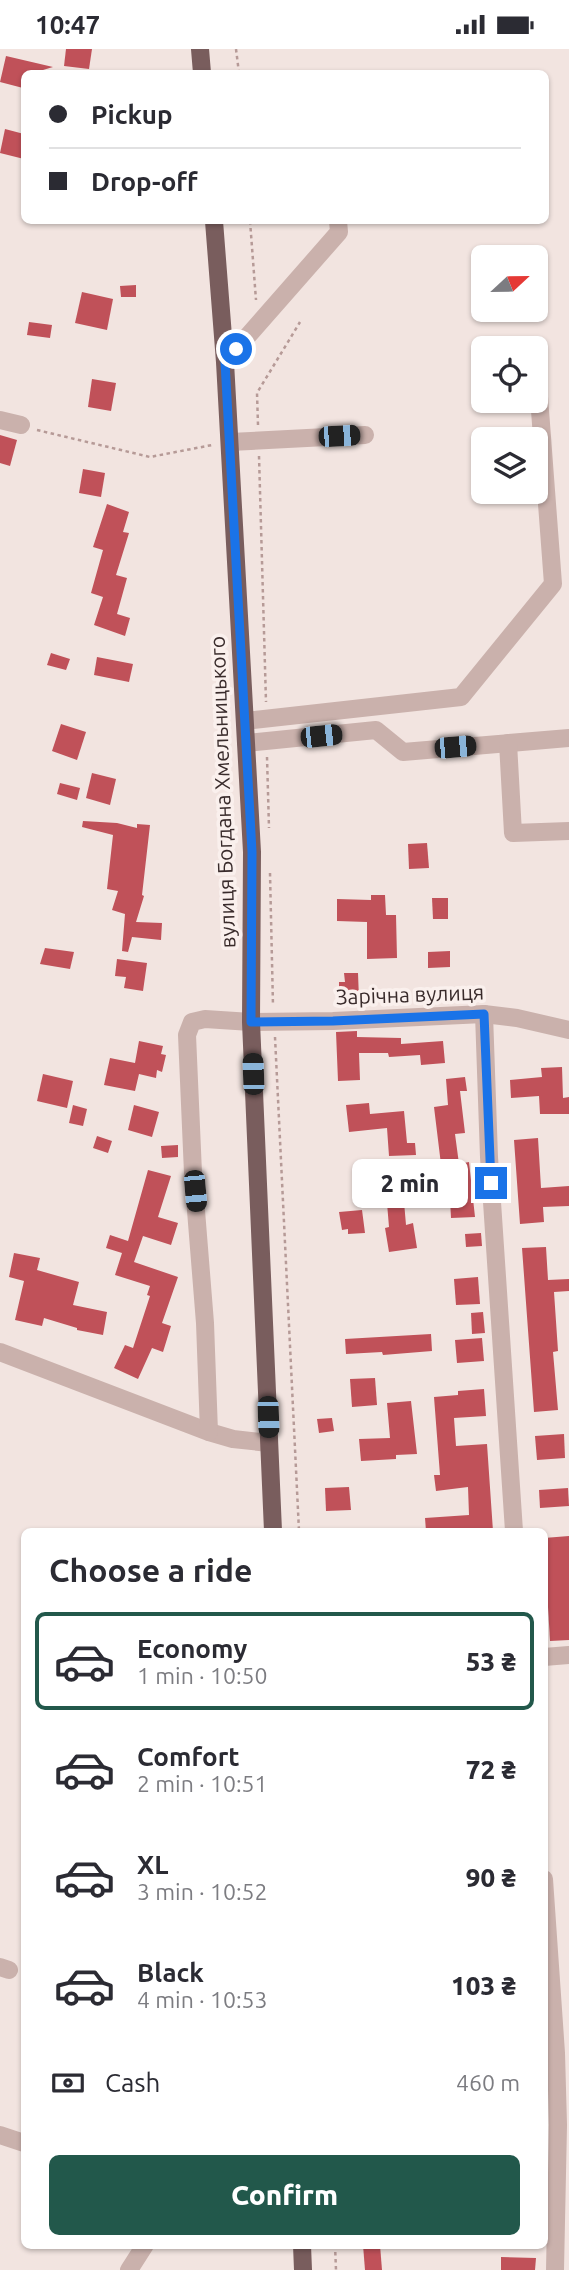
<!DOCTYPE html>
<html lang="en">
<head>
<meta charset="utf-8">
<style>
  body { margin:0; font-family:Ubuntu,sans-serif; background:#f2f2f3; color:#2b2b33; height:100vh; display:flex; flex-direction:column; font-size:26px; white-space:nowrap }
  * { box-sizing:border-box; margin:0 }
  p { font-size:23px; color:#7c7c81 }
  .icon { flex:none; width:38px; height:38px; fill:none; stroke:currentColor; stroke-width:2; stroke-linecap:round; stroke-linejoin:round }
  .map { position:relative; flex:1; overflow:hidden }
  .drawer { position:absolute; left:21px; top:1479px; width:527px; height:721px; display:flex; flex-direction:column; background:#fff; border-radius:10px; box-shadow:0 2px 5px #0004 }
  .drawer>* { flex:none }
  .top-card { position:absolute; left:21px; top:21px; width:528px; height:154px; border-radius:10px; box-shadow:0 2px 5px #0004; display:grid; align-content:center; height:154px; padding:0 28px; background:#fff }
  .needle { width:46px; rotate:68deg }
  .buttons { position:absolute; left:471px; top:196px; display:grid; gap:14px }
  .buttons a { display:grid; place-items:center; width:77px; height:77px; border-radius:10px; background:#fff; box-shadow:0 2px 5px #0004; font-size:35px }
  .end { position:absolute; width:32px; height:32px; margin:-16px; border:9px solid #1a73e8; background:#fff; box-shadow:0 0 0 4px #fff }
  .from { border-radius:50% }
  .bubble { position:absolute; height:49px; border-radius:10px; background:#fff; box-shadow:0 2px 5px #0004; font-size:23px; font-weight:800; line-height:49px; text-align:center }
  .car { position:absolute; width:21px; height:42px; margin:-21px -10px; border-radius:9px; box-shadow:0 0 5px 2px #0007; background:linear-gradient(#222 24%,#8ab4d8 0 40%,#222 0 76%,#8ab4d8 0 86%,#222 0) }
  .top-card b { display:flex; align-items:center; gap:24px; height:66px; font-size:26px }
  .top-card b+b { border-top:2px solid #e1e1e2 }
  .top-card i { width:18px; height:18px; background:#2b2b33 }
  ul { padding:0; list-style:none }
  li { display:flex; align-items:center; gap:21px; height:98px; margin:0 14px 10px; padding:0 14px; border:4px solid transparent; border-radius:10px }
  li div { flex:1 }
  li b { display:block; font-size:26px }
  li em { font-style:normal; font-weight:800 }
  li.on { border-color:#22584b }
  li>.icon { width:63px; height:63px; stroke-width:1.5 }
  h2 { padding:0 28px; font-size:32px; line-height:84px }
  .pay { display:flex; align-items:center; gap:18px; height:77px; padding:0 28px; font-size:26px }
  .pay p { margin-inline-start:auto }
  .cta { display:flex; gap:14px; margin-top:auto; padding:14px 28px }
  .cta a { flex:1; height:80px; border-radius:10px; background:#22584b; color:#fff; font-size:28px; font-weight:800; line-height:80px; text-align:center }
  .status { display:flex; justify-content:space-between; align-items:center; height:49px; padding:0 35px; background:#fff; direction:ltr }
  .status svg { height:19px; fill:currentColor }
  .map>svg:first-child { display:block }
  .building { fill:#c05159 }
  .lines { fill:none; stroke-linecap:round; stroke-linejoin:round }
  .path { stroke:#b69a97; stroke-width:2.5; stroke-dasharray:3.5 3.5; stroke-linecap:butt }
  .minor { stroke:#cab1ac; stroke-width:18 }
  .major { stroke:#795d5d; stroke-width:18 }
  .route { stroke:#1a73e8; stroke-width:9 }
  .labels { text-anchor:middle; stroke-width:7; stroke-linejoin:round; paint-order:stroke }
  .street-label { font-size:21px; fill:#392b2b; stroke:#faf0ed }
</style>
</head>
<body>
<div class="status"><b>10:47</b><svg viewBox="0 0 49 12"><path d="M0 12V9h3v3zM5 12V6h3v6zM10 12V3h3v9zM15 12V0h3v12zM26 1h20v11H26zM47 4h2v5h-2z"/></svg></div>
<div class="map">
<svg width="569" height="2221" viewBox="0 0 569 2221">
  <rect width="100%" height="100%" fill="#f2e4e0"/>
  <g class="building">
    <polygon points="66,0 92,0 89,20 64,17"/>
    <polygon points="6,7 53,18 33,24 24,24 23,39 0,33"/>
    <polygon points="5,80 24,85 24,110 0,104"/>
    <polygon points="136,236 136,248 121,248 120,237"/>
    <polygon points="82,243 113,250 107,281 75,274"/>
    <polygon points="29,273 52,276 50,289 27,286"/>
    <polygon points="92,330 116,334 111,362 88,358"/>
    <polygon points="0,386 17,391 10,417 0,414"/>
    <polygon points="83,420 105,424 101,448 79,444"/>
    <polygon points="107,455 129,463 123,483 129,484 116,526 127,529 117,565 130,569 125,587 94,576 103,548 91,544 103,501 93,498"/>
    <polygon points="51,604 70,610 66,621 47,616"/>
    <polygon points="97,608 133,615 129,633 94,626"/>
    <polygon points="61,675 86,683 77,711 52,702"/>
    <polygon points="92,724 116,730 110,756 86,749"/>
    <polygon points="60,734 80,739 77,751 57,745"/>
    <polygon points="83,772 117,774 137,779 137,775 150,776 142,846 144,847 136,873 162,874 161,891 132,888 128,903 122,902 125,865 112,861 118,842 107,840 113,786 82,778"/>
    <polygon points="427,794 429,819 409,820 408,795"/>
    <polygon points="371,846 385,846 386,866 396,866 397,909 367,910 367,873 337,872 337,850 371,851"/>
    <polygon points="432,849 448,849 448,870 433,870"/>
    <polygon points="45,899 74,903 70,920 40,915"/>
    <polygon points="450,902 450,918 428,919 428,903"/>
    <polygon points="117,910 147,914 143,942 124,939 126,928 115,927"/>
    <polygon points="344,924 358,924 359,950 339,950 339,933 345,933"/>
    <polygon points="357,982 357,988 401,989 401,995 443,992 445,1014 421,1016 420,1006 389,1008 388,1004 359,1004 360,1031 338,1032 336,983"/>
    <polygon points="139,992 163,997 161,1005 166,1006 162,1023 157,1021 156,1029 139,1025 135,1042 104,1036 110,1009 135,1014"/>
    <polygon points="562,1018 563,1049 569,1048 569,1065 540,1065 539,1047 511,1049 510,1031 542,1028 541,1019"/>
    <polygon points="43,1025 73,1032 67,1059 37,1052"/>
    <polygon points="465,1028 467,1042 460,1042 465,1084 455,1085 459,1115 469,1113 475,1168 451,1169 449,1131 443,1132 434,1058 448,1056 446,1030"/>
    <polygon points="369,1054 370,1065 404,1062 407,1094 415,1094 416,1106 389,1107 387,1079 349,1083 346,1056"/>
    <polygon points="73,1056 87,1060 83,1077 69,1074"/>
    <polygon points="134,1056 159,1063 152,1088 128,1081"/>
    <polygon points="97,1087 112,1092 108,1104 93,1099"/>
    <polygon points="538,1089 541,1139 569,1137 569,1157 543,1158 544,1173 520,1175 514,1091"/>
    <polygon points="178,1096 178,1108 162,1109 161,1097"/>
    <polygon points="148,1121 171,1127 158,1168 178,1174 171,1196 143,1187 134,1213 178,1228 162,1274 171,1277 163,1303 152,1299 138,1330 114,1319 125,1296 133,1299 150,1247 147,1246 150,1237 115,1226 122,1204 106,1199 110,1186 128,1192"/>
    <polygon points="403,1141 406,1176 413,1174 417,1199 389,1203 385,1179 389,1178 386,1142"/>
    <polygon points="362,1161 365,1184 348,1185 348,1180 342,1181 339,1163"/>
    <polygon points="481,1184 482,1197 466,1198 465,1185"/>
    <polygon points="546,1198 548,1231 569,1230 569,1242 554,1243 558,1302 553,1303 558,1361 534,1363 522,1199"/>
    <polygon points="14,1204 40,1209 37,1221 79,1233 73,1256 107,1263 103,1286 77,1281 77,1279 44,1269 42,1277 15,1271 24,1232 9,1228"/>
    <polygon points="478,1228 480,1255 456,1256 454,1230"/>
    <polygon points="483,1263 485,1284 472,1285 471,1264"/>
    <polygon points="431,1285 432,1302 383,1306 382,1303 346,1305 345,1290"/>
    <polygon points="482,1289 484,1312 457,1314 455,1291"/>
    <polygon points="375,1329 377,1356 352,1358 350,1330"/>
    <polygon points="484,1340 486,1367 454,1369 456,1397 487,1395 493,1482 463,1482 463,1479 426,1482 425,1469 469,1466 468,1438 436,1442 434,1426 440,1426 434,1348 458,1346 458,1342"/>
    <polygon points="411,1352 417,1405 396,1406 396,1410 361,1412 359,1390 390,1389 387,1354"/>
    <polygon points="332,1369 334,1382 319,1384 317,1370"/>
    <polygon points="564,1385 565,1409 537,1411 535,1387"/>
    <polygon points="349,1438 351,1461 326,1462 325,1439"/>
    <polygon points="568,1439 569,1457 540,1459 539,1441"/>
    <polygon points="569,1487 569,1591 550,1592 544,1489"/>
    <polygon points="363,2196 380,2196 382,2221 365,2221"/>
    <polygon points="501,2208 536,2209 535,2221 501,2221"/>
  </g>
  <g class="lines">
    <g class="path">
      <polyline points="236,0 239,24"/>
      <polyline points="250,172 256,251"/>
      <polyline points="258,376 257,344 300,273"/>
      <polyline points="37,381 150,408 212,396"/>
      <polyline points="259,407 266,653"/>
      <polyline points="267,708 269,779"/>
      <polyline points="270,824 273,957"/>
      <polyline points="275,988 299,1482"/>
      <polyline points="335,2196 336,2221"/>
    </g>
    <g class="minor">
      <polyline points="225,313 339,183 338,172"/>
      <polyline points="0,371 21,376"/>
      <polyline points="230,393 365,386"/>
      <polyline points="245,672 461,648 553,535 539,348"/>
      <polyline points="246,694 376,681 403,703 569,689"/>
      <polyline points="508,694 513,784 569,782"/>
      <polyline points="484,965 489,1108 514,1482"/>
      <polyline points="0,1303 209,1383 233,1390 269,1394"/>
      <polyline points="209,1383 205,1274 193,1124 187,986 192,973 205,970 251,973 333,972 484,965 517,969 569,981"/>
      <polyline points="544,1608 569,1606"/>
      <polyline points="544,1830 556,2004 558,2076 555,2221"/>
      <polyline points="0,1918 9,1921"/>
      <polyline points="0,2086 24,2094"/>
      <polyline points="129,2221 145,2196"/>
    </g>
    <g class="major">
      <polyline points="200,0 202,24"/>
      <polyline points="214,172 225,313 252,803 251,973 273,1482"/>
      <polyline points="302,2196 303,2221"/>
    </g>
  </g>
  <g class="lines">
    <polyline class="route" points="236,300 225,313 252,803 251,973 333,972 484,965 491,1134"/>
  </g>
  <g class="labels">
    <g class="street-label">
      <text transform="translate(223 743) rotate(-92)" y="7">вулиця Богдана Хмельницького</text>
      <text transform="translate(410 946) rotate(-2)" y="7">Зарічна вулиця</text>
    </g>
  </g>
</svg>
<div class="buttons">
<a><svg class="needle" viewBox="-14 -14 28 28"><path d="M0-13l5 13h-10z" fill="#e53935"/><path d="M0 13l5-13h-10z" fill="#7c7c81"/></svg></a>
<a><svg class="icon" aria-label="locate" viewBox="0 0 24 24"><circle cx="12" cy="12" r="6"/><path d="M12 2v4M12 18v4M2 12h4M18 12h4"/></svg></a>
<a><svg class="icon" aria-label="layers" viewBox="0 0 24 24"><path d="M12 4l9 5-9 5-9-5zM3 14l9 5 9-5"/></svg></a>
</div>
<i class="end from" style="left:236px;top:300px"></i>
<i class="end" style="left:491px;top:1134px"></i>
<div class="bubble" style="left:352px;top:1110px;width:116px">2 min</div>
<i class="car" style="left:339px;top:387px;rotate:87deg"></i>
<i class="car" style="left:321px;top:687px;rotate:84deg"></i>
<i class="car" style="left:455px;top:698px;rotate:85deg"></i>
<i class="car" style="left:253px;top:1025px;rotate:358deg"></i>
<i class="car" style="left:195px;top:1142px;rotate:175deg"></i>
<i class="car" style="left:268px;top:1368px;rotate:178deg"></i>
<div class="top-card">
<b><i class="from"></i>Pickup</b>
<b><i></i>Drop-off</b>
</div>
<section class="drawer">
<h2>Choose a ride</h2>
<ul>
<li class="on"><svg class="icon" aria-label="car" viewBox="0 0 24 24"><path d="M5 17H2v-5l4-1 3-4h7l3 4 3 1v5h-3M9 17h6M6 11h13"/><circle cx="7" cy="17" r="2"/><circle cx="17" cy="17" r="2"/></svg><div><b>Economy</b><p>1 min · 10:50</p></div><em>53 ₴</em></li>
<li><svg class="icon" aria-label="car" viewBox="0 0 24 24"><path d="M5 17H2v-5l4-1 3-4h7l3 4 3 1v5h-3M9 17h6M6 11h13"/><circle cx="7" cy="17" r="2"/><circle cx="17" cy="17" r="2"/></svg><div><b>Comfort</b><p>2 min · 10:51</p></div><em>72 ₴</em></li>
<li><svg class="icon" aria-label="car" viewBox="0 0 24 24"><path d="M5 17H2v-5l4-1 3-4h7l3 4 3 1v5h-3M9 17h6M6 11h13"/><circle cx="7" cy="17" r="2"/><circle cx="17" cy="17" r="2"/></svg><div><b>XL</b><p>3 min · 10:52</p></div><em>90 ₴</em></li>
<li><svg class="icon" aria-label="car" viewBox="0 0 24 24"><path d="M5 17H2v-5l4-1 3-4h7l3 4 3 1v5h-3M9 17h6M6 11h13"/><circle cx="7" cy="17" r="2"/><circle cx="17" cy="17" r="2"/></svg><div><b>Black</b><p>4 min · 10:53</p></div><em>103 ₴</em></li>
</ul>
<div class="pay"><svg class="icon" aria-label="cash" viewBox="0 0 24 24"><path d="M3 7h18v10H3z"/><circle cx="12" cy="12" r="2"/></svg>Cash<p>460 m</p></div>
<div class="cta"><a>Confirm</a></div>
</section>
</div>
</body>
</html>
